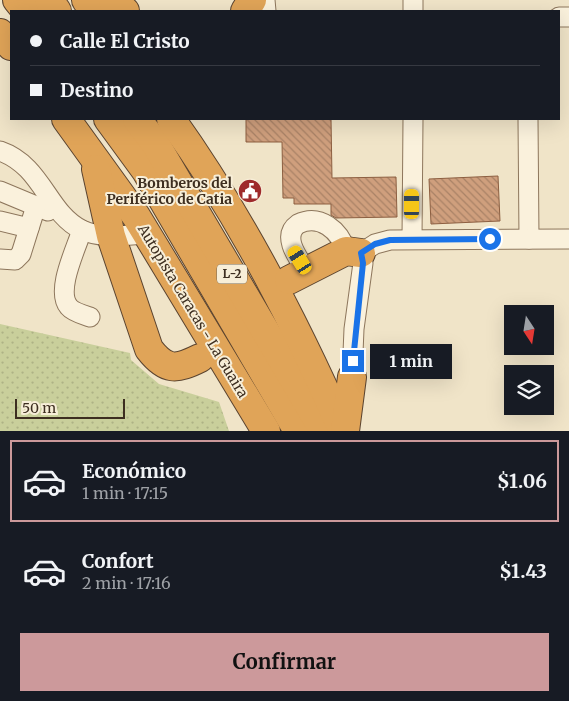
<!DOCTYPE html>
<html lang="es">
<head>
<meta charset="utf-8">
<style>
  body { margin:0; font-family:Merriweather,serif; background:#20242c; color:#f1f3f6; height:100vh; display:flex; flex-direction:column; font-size:19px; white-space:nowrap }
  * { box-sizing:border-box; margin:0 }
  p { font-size:16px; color:#9ea1a6 }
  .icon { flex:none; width:28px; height:28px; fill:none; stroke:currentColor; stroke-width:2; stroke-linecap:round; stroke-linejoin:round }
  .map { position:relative; height:431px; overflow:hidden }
  .sheet { display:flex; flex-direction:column; background:#171b24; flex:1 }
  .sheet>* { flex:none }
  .top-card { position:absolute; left:10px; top:10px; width:550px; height:110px; border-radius:0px; box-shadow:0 5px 20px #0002; display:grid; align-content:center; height:110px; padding:0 20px; background:#171b24 }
  .needle { width:32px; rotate:168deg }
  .fabs { position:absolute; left:504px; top:305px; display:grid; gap:10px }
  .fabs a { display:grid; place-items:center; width:50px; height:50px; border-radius:0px; background:#171b24; box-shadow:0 5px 20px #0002; font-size:25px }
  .scale { position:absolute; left:15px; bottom:12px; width:110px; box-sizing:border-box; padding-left:5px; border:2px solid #3d2e20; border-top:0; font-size:14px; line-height:18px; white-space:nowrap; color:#3d2e20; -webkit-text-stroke:4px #f7eed8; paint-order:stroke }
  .end { position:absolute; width:22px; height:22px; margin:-11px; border:6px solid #1a73e8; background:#fff; box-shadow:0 0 0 2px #fff }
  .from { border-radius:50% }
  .bubble { position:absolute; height:35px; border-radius:0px; background:#171b24; box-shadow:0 5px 20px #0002; font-size:16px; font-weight:700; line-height:35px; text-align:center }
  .car { position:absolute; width:15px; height:30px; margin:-15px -8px; border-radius:6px; box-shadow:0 0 4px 1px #0007; background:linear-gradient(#f5c518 24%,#345 0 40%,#f5c518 0 76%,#345 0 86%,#f5c518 0) }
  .top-card b { display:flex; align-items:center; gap:18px; height:48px; font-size:19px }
  .top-card b+b { border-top:1px solid #363941 }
  .top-card i { width:12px; height:12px; background:#f1f3f6 }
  ul { padding:9px 0 0; list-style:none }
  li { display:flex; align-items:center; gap:15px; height:82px; margin:0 10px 8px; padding:0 10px; border:2px solid transparent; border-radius:0px }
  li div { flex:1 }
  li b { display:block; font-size:19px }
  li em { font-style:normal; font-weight:700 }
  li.active { border-color:#cc999b }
  li>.icon { width:45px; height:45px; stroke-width:1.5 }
  .cta { display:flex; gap:10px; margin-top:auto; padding:10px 20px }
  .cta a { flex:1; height:58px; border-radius:0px; background:#cc999b; color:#111; font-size:20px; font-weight:700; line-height:58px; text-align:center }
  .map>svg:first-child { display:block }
  .green { fill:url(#green-dots) }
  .building { fill:url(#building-back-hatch); stroke:#8d5f41 }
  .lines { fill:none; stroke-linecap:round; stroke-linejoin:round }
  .minor-casing { stroke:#8d765c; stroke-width:21 }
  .highway-casing { stroke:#5b4430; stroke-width:30 }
  .minor { stroke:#faf1dc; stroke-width:19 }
  .highway { stroke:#e0a458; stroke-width:28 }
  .route { stroke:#1a73e8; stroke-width:6 }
  .labels { text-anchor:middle; stroke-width:4; stroke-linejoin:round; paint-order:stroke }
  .shield { fill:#f7eed8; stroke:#756857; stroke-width:1 }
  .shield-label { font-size:12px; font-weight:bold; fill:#3d2e20 }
  .poi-label { font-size:14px; font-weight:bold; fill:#3d2e20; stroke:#f7eed8; text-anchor:end }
  .street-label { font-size:14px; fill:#3d2e20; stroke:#f7eed8 }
</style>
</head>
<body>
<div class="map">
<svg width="569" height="431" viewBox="0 0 569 431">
  <defs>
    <pattern id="green-dots" width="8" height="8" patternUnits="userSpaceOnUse" patternTransform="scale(1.25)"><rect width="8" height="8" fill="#c9cf9b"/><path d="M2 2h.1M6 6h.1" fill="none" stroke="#aeb285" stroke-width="1.8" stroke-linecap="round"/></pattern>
    <pattern id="building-back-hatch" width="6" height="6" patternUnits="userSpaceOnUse" patternTransform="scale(1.25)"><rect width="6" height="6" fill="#cf9f7d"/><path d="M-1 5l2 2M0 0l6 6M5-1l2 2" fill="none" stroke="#a98266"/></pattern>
  </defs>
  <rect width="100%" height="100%" fill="#f0e4c8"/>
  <polygon class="green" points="0,324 130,353 131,360 159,384 219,402 229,431 0,431"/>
  <g class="building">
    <polygon points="246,119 331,119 332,178 396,177 397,217 336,218 331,215 331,204 294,204 294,198 283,198 282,142 246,142"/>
    <polygon points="498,176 500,221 431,224 429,179"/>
  </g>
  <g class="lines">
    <g class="minor-casing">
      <g id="minor">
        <polyline points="265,0 266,11"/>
        <polyline points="413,11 413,0"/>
        <polyline points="559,17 569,17"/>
        <polyline points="528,119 529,239"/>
        <path d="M0 151C43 166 47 213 82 230 101 239 126 235 147 234"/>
        <polyline points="0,191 48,211"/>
        <polyline points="0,221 29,228"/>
        <path d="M82 230C76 249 55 291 69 307 73 312 84 315 90 317"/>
        <polyline points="412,239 413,119"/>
        <polyline points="0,259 15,260 21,254 36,206"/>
        <path d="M306 270C298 258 281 236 298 224 320 213 340 231 346 251"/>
        <polyline points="352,377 354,329 363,263 361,253 375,244 390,240 569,239"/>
      </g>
    </g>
    <g class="highway-casing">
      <g id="highway">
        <polyline points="17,0 26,11"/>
        <polyline points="49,0 57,11"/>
        <polyline points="86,0 94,11"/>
        <polyline points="113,0 125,11"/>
        <polyline points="245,11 252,0"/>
        <polyline points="0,33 11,46"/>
        <polyline points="66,119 136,216 266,431"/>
        <polyline points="108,119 146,171 298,431"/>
        <polyline points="137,119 155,143 324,431"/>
        <path d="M171 119C239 214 296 324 343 431"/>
        <path d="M96 169 111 236 149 349C166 371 176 370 200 358"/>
        <polyline points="289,280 346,251 361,253"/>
        <polyline points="345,431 352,377"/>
      </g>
    </g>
    <use href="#minor" class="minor"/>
    <use href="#highway" class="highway"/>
  </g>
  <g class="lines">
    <polyline class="route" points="353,361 363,263 361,253 375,244 390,240 490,239"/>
  </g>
  <defs>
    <g id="civic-disc" transform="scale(1.25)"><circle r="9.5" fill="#9e2a2b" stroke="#f7eed8"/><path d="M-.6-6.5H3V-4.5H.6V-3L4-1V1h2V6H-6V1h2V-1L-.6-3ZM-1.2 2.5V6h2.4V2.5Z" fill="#fff"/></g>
  </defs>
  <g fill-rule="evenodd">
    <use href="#civic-disc" x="250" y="191"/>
  </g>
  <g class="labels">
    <rect class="shield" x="217" y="264.5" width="30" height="19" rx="4"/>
    <g class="shield-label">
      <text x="232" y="278">L-2</text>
    </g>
    <g class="poi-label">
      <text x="232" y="188">Bomberos del<tspan x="232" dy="16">Periférico de Catia</tspan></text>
    </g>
    <g class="street-label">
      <text transform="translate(193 311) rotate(59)" y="5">Autopista Caracas - La Guaira</text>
    </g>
  </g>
</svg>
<div class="fabs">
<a><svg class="needle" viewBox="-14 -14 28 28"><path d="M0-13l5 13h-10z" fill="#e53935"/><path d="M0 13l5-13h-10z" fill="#9ea1a6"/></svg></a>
<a><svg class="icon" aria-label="layers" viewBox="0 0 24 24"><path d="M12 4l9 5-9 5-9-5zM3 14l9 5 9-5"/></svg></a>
</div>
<div class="scale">50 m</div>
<i class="end from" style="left:490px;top:239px"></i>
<i class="end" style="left:353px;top:361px"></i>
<div class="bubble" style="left:370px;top:344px;width:82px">1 min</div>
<i class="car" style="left:412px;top:204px;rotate:0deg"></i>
<i class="car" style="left:300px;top:260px;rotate:328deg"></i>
<div class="top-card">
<b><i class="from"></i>Calle El Cristo</b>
<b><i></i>Destino</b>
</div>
</div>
<section class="sheet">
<ul>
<li class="active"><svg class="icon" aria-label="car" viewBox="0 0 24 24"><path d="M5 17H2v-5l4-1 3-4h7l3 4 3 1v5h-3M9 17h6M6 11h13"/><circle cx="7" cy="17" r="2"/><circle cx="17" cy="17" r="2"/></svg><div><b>Económico</b><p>1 min · 17:15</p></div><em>$1.06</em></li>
<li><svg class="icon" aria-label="car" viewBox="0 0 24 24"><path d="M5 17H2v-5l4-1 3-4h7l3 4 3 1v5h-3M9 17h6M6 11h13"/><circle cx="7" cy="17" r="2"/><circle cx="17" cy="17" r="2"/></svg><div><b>Confort</b><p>2 min · 17:16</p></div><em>$1.43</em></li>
</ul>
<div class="cta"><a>Confirmar</a></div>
</section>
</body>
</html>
